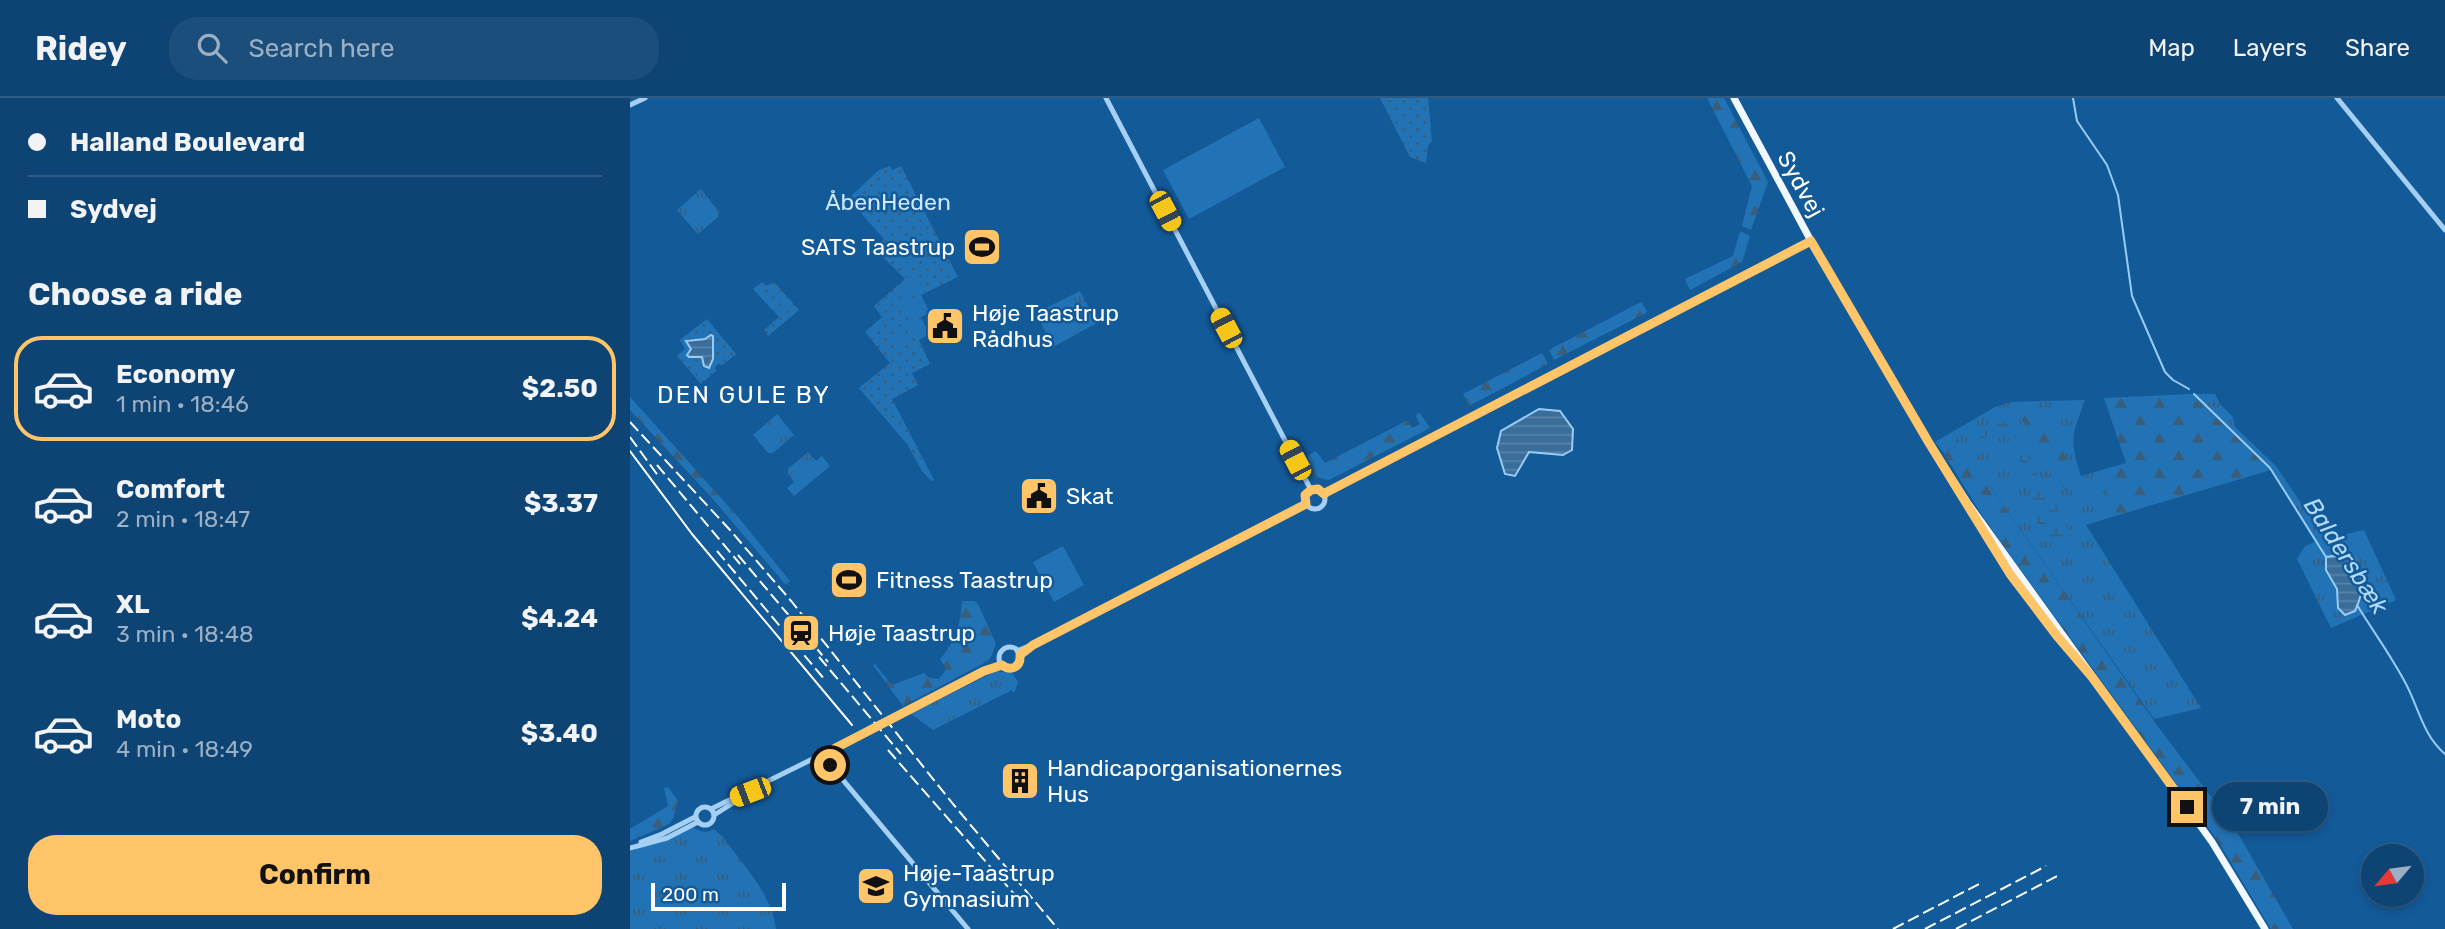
<!DOCTYPE html>
<html lang="en">
<head>
<meta charset="utf-8">
<style>
  body { margin:0; font-family:Rubik,sans-serif; background:#1c4e7b; color:#f1f3f6; height:100vh; display:flex; flex-direction:column; font-size:26px; white-space:nowrap }
  * { box-sizing:border-box; margin:0 }
  p { font-size:23px; color:#9bb0c4 }
  .icon { flex:none; width:38px; height:38px; fill:none; stroke:currentColor; stroke-width:2; stroke-linecap:round; stroke-linejoin:round }
  .map { position:relative; flex:1; overflow:hidden }
  .side { display:flex; flex-direction:column; background:#0e4473; width:630px }
  .side>* { flex:none }
  .banner { display:grid; align-content:center; height:154px; padding:0 28px; background:#0e4473 }
  .needle { width:46px; rotate:241deg }
  .buttons { position:absolute; left:1731px; top:746px; display:grid; gap:14px }
  .buttons a { display:grid; place-items:center; width:63px; height:63px; border-radius:50%; background:#0e4473; box-shadow:0 4px 10px #0003,0 0 0 2px #2e5c85; font-size:35px }
  .scale { position:absolute; left:21px; bottom:18px; width:135px; box-sizing:border-box; padding-left:7px; border:4px solid #fff; border-top:0; font-size:19px; line-height:24px; white-space:nowrap; color:#fff; -webkit-text-stroke:5px #135a99; paint-order:stroke }
  .end { position:absolute; width:32px; height:32px; margin:-16px; border:9px solid #ffc568; background:#111; box-shadow:0 0 0 4px #111 }
  .from { border-radius:50% }
  .bubble { position:absolute; height:49px; border-radius:24px; background:#0e4473; box-shadow:0 4px 10px #0003,0 0 0 2px #2e5c85; font-size:23px; font-weight:700; line-height:49px; text-align:center }
  .car { position:absolute; width:21px; height:42px; margin:-21px -10px; border-radius:9px; box-shadow:0 0 5px 2px #0007; background:linear-gradient(#f5c518 24%,#345 0 40%,#f5c518 0 76%,#345 0 86%,#f5c518 0) }
  .banner b { display:flex; align-items:center; gap:24px; height:66px; font-size:26px }
  .banner b+b { border-top:2px solid #2e5c85 }
  .banner i { width:18px; height:18px; background:#f1f3f6 }
  ul { padding:0; list-style:none }
  li { display:flex; align-items:center; gap:21px; height:105px; margin:0 14px 10px; padding:0 14px; border:4px solid transparent; border-radius:28px }
  li div { flex:1 }
  li b { display:block; font-size:26px }
  li em { font-style:normal; font-weight:700 }
  li.active { border-color:#ffc568 }
  li>.icon { width:63px; height:63px; stroke-width:1.5 }
  h2 { padding:0 28px; font-size:32px; line-height:84px }
  .cta { display:flex; gap:14px; margin-top:auto; padding:14px 28px }
  .cta a { flex:1; height:80px; border-radius:28px; background:#ffc568; color:#111; font-size:28px; font-weight:700; line-height:80px; text-align:center }
  header { display:flex; align-items:center; gap:42px; box-sizing:border-box; height:98px; padding:0 35px; background:#0e4473; border-bottom:2px solid #2e5c85 }
  header strong { font-size:33px }
  nav { display:flex; gap:38px; margin-inline-start:auto; font-size:24px }
  .search { width:490px; height:63px; background:#1c4e7b; display:flex; align-items:center; gap:18px; box-sizing:border-box; padding:0 24px; border-radius:28px; color:#9bb0c4; font-size:26px }
  main { display:flex; flex:1; min-height:0 }
  .map>svg:first-child { display:block }
  .grass { fill:url(#grass-tufts) }
  .forest { fill:url(#forest-firs) }
  .wetland { fill:url(#wetland-marsh) }
  .park { fill:url(#park-dots) }
  .pitch { fill:#2273b6 }
  .water { fill:url(#water-rules); stroke:#98ccf6; stroke-width:2 }
  .lines { fill:none; stroke-linecap:round; stroke-linejoin:round }
  .stream { stroke:#98ccf6; stroke-width:2 }
  .minor { stroke:#a6d0f3; stroke-width:5 }
  .major { stroke:#f2f8ff; stroke-width:7 }
  .tram { stroke:#fff; stroke-width:2 }
  .rail { stroke:#fff; stroke-width:2; stroke-dasharray:12 5; stroke-linecap:butt }
  .minor-bridge { stroke:#a6d0f3; stroke-width:5 }
  .route { stroke:#ffc568; stroke-width:9 }
  .labels { text-anchor:middle; stroke-width:5; stroke-linejoin:round; paint-order:stroke }
  .street-label { font-size:23px; fill:#fff; stroke:#135a99 }
  .park-label { font-size:23px; fill:#cee8fd; stroke:#135a99 }
  .poi-label { font-size:23px; fill:#fff; stroke:#135a99; text-anchor:start }
  .neighbourhood-label { font-size:24px; letter-spacing:2px; fill:#fff; stroke:#135a99 }
  .water-label { font-size:24px; font-style:italic; fill:#b2dafa; stroke:#135a99 }
</style>
</head>
<body>
<header>
<strong>Ridey</strong>
<div class="search"><svg class="icon" aria-label="search" viewBox="0 0 24 24"><circle cx="10" cy="10" r="6"/><path d="M15 15l6 6"/></svg>Search here</div>
<nav><a>Map</a><a>Layers</a><a>Share</a></nav>
</header>
<main>
<section class="side">
<div class="banner">
<b><i class="from"></i>Halland Boulevard</b>
<b><i></i>Sydvej</b>
</div>
<h2>Choose a ride</h2>
<ul>
<li class="active"><svg class="icon" aria-label="car" viewBox="0 0 24 24"><path d="M5 17H2v-5l4-1 3-4h7l3 4 3 1v5h-3M9 17h6M6 11h13"/><circle cx="7" cy="17" r="2"/><circle cx="17" cy="17" r="2"/></svg><div><b>Economy</b><p>1 min · 18:46</p></div><em>$2.50</em></li>
<li><svg class="icon" aria-label="car" viewBox="0 0 24 24"><path d="M5 17H2v-5l4-1 3-4h7l3 4 3 1v5h-3M9 17h6M6 11h13"/><circle cx="7" cy="17" r="2"/><circle cx="17" cy="17" r="2"/></svg><div><b>Comfort</b><p>2 min · 18:47</p></div><em>$3.37</em></li>
<li><svg class="icon" aria-label="car" viewBox="0 0 24 24"><path d="M5 17H2v-5l4-1 3-4h7l3 4 3 1v5h-3M9 17h6M6 11h13"/><circle cx="7" cy="17" r="2"/><circle cx="17" cy="17" r="2"/></svg><div><b>XL</b><p>3 min · 18:48</p></div><em>$4.24</em></li>
<li><svg class="icon" aria-label="car" viewBox="0 0 24 24"><path d="M5 17H2v-5l4-1 3-4h7l3 4 3 1v5h-3M9 17h6M6 11h13"/><circle cx="7" cy="17" r="2"/><circle cx="17" cy="17" r="2"/></svg><div><b>Moto</b><p>4 min · 18:49</p></div><em>$3.40</em></li>
</ul>
<div class="cta"><a>Confirm</a></div>
</section>
<div class="map">
<svg width="1815" height="831" viewBox="0 0 1815 831">
  <defs>
    <pattern id="grass-tufts" width="24" height="20" patternUnits="userSpaceOnUse" patternTransform="scale(1.75)"><rect width="24" height="20" fill="#2273b6"/><path d="M3 7l-1-3M5 7V3M7 7l1-3M15 17l-1-3M17 17v-4M19 17l1-3" fill="none" stroke="#395e7c"/></pattern>
    <pattern id="forest-firs" width="22" height="20" patternUnits="userSpaceOnUse" patternTransform="scale(1.75)"><rect width="22" height="20" fill="#2273b6"/><path d="M5 1l3.5 6h-7zM16 11l3.5 6h-7z" fill="#395e7c"/></pattern>
    <pattern id="wetland-marsh" width="20" height="14" patternUnits="userSpaceOnUse" patternTransform="scale(1.75)"><rect width="20" height="14" fill="#2273b6"/><path d="M1 5h8M5 5V1M11 12h8M15 12V8" fill="none" stroke="#395e7c"/></pattern>
    <pattern id="park-dots" width="8" height="8" patternUnits="userSpaceOnUse" patternTransform="scale(1.75)"><rect width="8" height="8" fill="#2273b6"/><path d="M2 2h.1M6 6h.1" fill="none" stroke="#395e7c" stroke-width="1.8" stroke-linecap="round"/></pattern>
    <pattern id="water-rules" width="6" height="5" patternUnits="userSpaceOnUse" patternTransform="scale(1.75)"><rect width="6" height="5" fill="#3a6d9a"/><path d="M0 2.5h6" fill="none" stroke="#5883a9"/></pattern>
  </defs>
  <rect width="100%" height="100%" fill="#135a99"/>
  <g class="grass">
    <polygon points="71,91 89,114 88,119 68,136 47,112"/>
    <polygon points="450,193 467,225 423,249 406,215"/>
    <polygon points="1561,296 1585,296 1590,306 1603,319 1605,329 1646,368 1695,441 1734,432 1766,502 1701,530 1667,461 1675,448 1685,444 1641,372"/>
    <path d="M1455 302C1442 339 1439 340 1451 378L1468 373 1485 418 1456 427 1571 610 1524 621 1341 361 1326 349 1313 354 1305 344 1365 309 1382 304 1435 392 1448 387 1409 303Z"/>
    <polygon points="147,316 164,337 143,355 138,355 123,337"/>
    <polygon points="178,354 186,363 192,358 200,368 164,398 157,390 164,384 158,376 158,371"/>
    <polygon points="366,573 382,575 388,584 384,595 382,592 303,632 281,616"/>
    <path d="M61 728C69 734 75 736 84 731L93 739C112 766 142 796 146 831H0V754Z"/>
  </g>
  <g class="forest">
    <polygon points="1077,0 1094,0 1138,84 1121,132 1112,128 1122,88"/>
    <polygon points="1110,133 1120,138 1112,164 1060,192 1055,181 1103,158"/>
    <polygon points="1011,204 1017,213 1016,215 924,262 919,252"/>
    <polygon points="912,255 918,266 839,308 833,296"/>
    <polygon points="1561,296 1641,372 1485,418 1468,373 1496,365 1474,300"/>
    <polygon points="0,299 109,420 160,483 156,487 82,400 0,312"/>
    <polygon points="1409,303 1449,387 1435,392 1382,304"/>
    <polygon points="789,314 800,330 699,382 685,379 677,358 686,353 695,365 778,322 782,330 790,326 786,318"/>
    <polygon points="1326,349 1341,361 1529,630 1606,732 1663,831 1641,831 1588,743 1357,425 1313,354"/>
    <path d="M332 503H344L348 506 366 546 361 559 356 564 273 608 243 567 245 566 262 587 294 575 299 580 309 581 315 573V569L310 561C325 545 331 525 332 503Z"/>
    <polygon points="38,689 48,703 43,721 39,726 0,743 0,731 38,708 34,690"/>
  </g>
  <path class="wetland" d="M1370 322 1376 324 1436 424 1437 432 1432 440 1424 444 1409 437 1399 379 1377 337 1371 333C1360 333 1354 342 1343 344L1340 340Z"/>
  <g class="park">
    <polygon points="750,0 798,0 802,43 798,48 796,65 780,59"/>
    <polygon points="260,68 262,72 271,68 328,179 291,197 300,215 291,219 299,236 289,242 300,266 282,275 288,287 262,301 304,382 301,383 292,373 277,346 229,290 260,265 235,234 252,219 244,208 275,181 250,156 252,154 247,148 254,141 222,105 223,104 219,100 249,72"/>
    <polygon points="136,175 169,212 138,238 134,232 149,219 123,191 132,184 136,188 144,184"/>
    <polygon points="77,221 106,256 93,267 88,266 85,269 86,273 71,286 47,258 55,251 50,242"/>
  </g>
  <g class="pitch">
    <polygon points="629,20 655,69 559,121 533,72"/>
    <polygon points="268,144 284,156 276,165 279,171 285,173 289,184 285,189 293,191 292,194 277,198 278,194 272,195 283,186 259,156 261,147"/>
    <polygon points="288,199 294,211 288,218 292,235 264,250 264,244 283,231 280,212 271,203"/>
    <polygon points="433,448 454,487 424,504 403,464"/>
  </g>
  <g class="water">
    <polygon points="81,237 83,238 83,261 79,270 74,268 72,259 59,259 57,257 61,251 56,243 75,241"/>
    <polygon points="909,311 930,313 943,331 942,352 933,357 899,354 885,378 875,376 867,350 871,333"/>
    <path d="M1712 457 1724 459C1734 480 1735 491 1725 513L1715 517 1708 510 1707 491 1696 472V459Z"/>
  </g>
  <g class="lines">
    <g class="stream">
      <polyline points="1443,0 1447,23 1477,67 1488,97 1502,198 1535,274 1543,282 1559,291"/>
      <polyline points="1564,296 1640,370 1696,459"/>
      <path d="M1727 507C1743 533 1762 559 1776 586 1789 611 1793 637 1815 656"/>
    </g>
    <g class="minor">
      <polyline points="476,0 681,392"/>
      <polyline points="1707,0 1815,132"/>
      <polyline points="0,7 15,0"/>
      <circle cx="685" cy="401" r="10"/>
      <polyline points="694,396 1181,143"/>
      <circle cx="380" cy="560" r="11"/>
      <polyline points="387,553 411,543 676,406"/>
      <polyline points="282,610 354,573 372,567"/>
      <polyline points="192,657 338,831"/>
      <circle cx="75" cy="718" r="9"/>
      <polyline points="81,711 203,651"/>
      <polyline points="84,717 111,700"/>
      <polyline points="11,744 32,736 65,719"/>
      <polyline points="0,750 37,740 68,724"/>
    </g>
    <g class="major">
      <polyline points="1104,0 1181,143 1299,345 1337,404 1582,744 1635,831"/>
      <polyline points="1355,437 1380,476 1434,547"/>
    </g>
    <polyline class="tram" points="0,353 62,436 222,627"/>
    <g class="rail">
      <polyline points="0,324 100,432 162,504 323,706 428,831"/>
      <polyline points="0,339 29,379"/>
      <polyline points="27,367 110,466"/>
      <polyline points="87,453 195,582"/>
      <polyline points="108,457 198,564"/>
      <polyline points="189,559 271,656"/>
      <polyline points="258,652 392,805"/>
      <polyline points="1263,831 1349,786"/>
      <polyline points="1295,831 1416,768"/>
      <polyline points="1326,831 1431,776"/>
    </g>
    <polyline class="minor-bridge" points="203,651 282,610"/>
  </g>
  <g class="lines">
    <path class="route" d="M200 667 192 657 354 573 372 567C381 574 391 569 390 557L403 547 676 406 675 397 681 392 688 391 694 396 697 394 1181 143 1299 345 1380 476 1427 538 1462 579 1557 709"/>
  </g>
  <defs>
    <g id="stadium-square" transform="scale(2.0125)"><rect x="-9" y="-9" width="18" height="18" rx="4" fill="#ffc568" stroke="#135a99"/><path d="M0-5a6.5 5 0 1 0 0 10a6.5 5 0 1 0 0-10ZM-3.5-1.8h7v3.6h-7Z" fill="#111"/></g>
    <g id="civic-square" transform="scale(2.0125)"><rect x="-9" y="-9" width="18" height="18" rx="4" fill="#ffc568" stroke="#135a99"/><path d="M-.6-6.5H3V-4.5H.6V-3L4-1V1h2V6H-6V1h2V-1L-.6-3ZM-1.2 2.5V6h2.4V2.5Z" fill="#111"/></g>
    <g id="station-square" transform="scale(2.0125)"><rect x="-9" y="-9" width="18" height="18" rx="4" fill="#ffc568" stroke="#135a99"/><path d="M-3-6H3Q5-6 5-4V2Q5 4 3 4L4.5 6H3L1.5 4h-3L-3 6H-4.5L-3 4Q-5 4-5 2V-4Q-5-6-3-6ZM-3.5-4v3h7v-3ZM-3.5 1v1.5H-2V1ZM2 1v1.5H3.5V1Z" fill="#111"/></g>
    <g id="building-square" transform="scale(2.0125)"><rect x="-9" y="-9" width="18" height="18" rx="4" fill="#ffc568" stroke="#135a99"/><path d="M-4-6H4V6H1V3H-1V6H-4ZM-2.5-4.3h1.7v1.8h-1.7ZM.8-4.3h1.7v1.8H.8ZM-2.5-1h1.7V.8h-1.7ZM.8-1h1.7V.8H.8Z" fill="#111"/></g>
    <g id="school-square" transform="scale(2.0125)"><rect x="-9" y="-9" width="18" height="18" rx="4" fill="#ffc568" stroke="#135a99"/><path d="M0-5L7-2L0 1L-7-2ZM-4 1L0 2.5L4 1V4Q0 6-4 4Z" fill="#111"/></g>
  </defs>
  <g fill-rule="evenodd">
    <use href="#stadium-square" x="352" y="149"/>
    <use href="#civic-square" x="315" y="228"/>
    <use href="#civic-square" x="409" y="398"/>
    <use href="#stadium-square" x="219" y="482"/>
    <use href="#station-square" x="171" y="535"/>
    <use href="#building-square" x="390" y="683"/>
    <use href="#school-square" x="246" y="788"/>
  </g>
  <g class="labels">
    <g class="street-label">
      <text transform="translate(1171 86) rotate(61)" y="8">Sydvej</text>
    </g>
    <g class="park-label">
      <text x="258" y="112">ÅbenHeden</text>
    </g>
    <g class="poi-label">
      <text x="325" y="157" text-anchor="end">SATS Taastrup</text>
      <text x="342" y="223">Høje Taastrup<tspan x="342" dy="26">Rådhus</tspan></text>
      <text x="436" y="406">Skat</text>
      <text x="246" y="490">Fitness Taastrup</text>
      <text x="198" y="543">Høje Taastrup</text>
      <text x="417" y="678">Handicaporganisationernes<tspan x="417" dy="26">Hus</tspan></text>
      <text x="273" y="783">Høje-Taastrup<tspan x="273" dy="26">Gymnasium</tspan></text>
    </g>
    <g class="neighbourhood-label">
      <text x="114" y="305">DEN GULE BY</text>
    </g>
    <g class="water-label">
      <text transform="translate(1716 458) rotate(57)" y="8">Baldersbæk</text>
    </g>
  </g>
</svg>
<div class="buttons">
<a><svg class="needle" viewBox="-14 -14 28 28"><path d="M0-13l5 13h-10z" fill="#e53935"/><path d="M0 13l5-13h-10z" fill="#9bb0c4"/></svg></a>
</div>
<div class="scale">200 m</div>
<i class="end from" style="left:200px;top:667px"></i>
<i class="end" style="left:1557px;top:709px"></i>
<div class="bubble" style="left:1582px;top:684px;width:116px">7 min</div>
<i class="car" style="left:535px;top:113px;rotate:152deg"></i>
<i class="car" style="left:596px;top:230px;rotate:332deg"></i>
<i class="car" style="left:665px;top:362px;rotate:332deg"></i>
<i class="car" style="left:120px;top:694px;rotate:249deg"></i>
</div>
</main>
</body>
</html>
